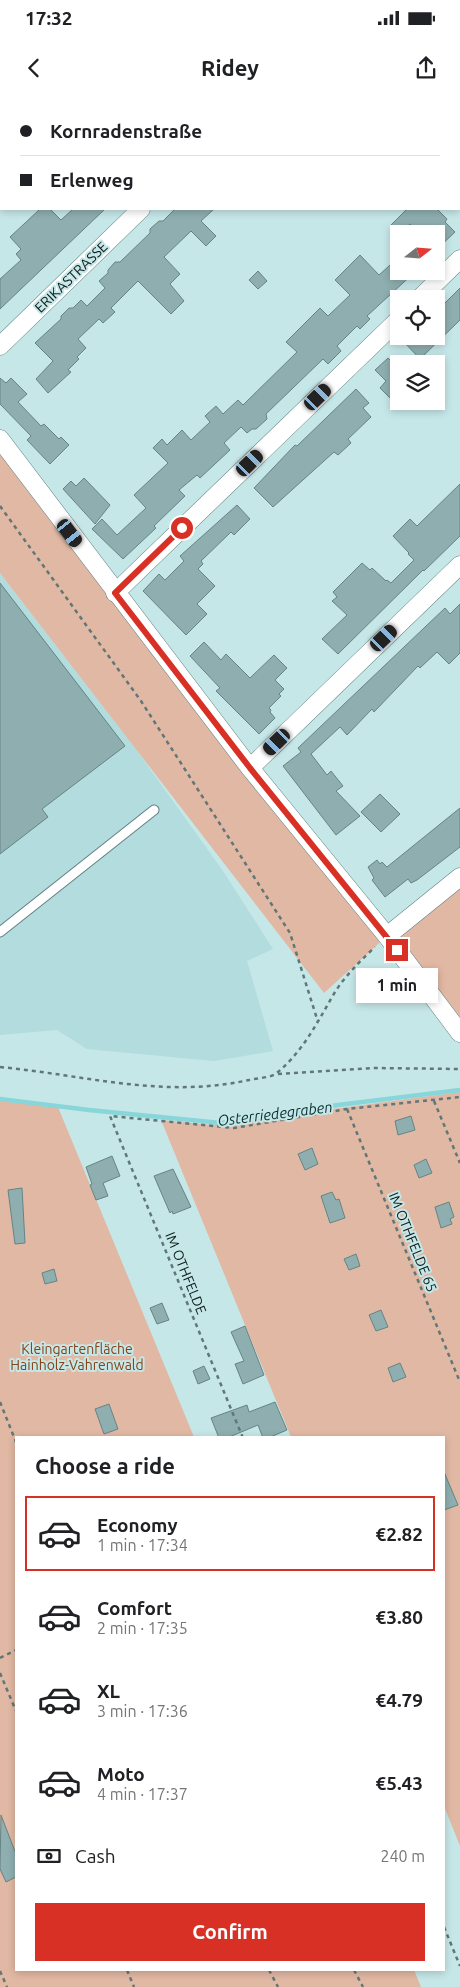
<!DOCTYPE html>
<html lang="en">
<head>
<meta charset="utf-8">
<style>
  body { margin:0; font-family:Ubuntu,sans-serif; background:#f2f2f2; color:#202124; height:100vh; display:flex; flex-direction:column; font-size:19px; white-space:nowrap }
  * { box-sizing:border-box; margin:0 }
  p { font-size:16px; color:#757577 }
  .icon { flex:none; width:28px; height:28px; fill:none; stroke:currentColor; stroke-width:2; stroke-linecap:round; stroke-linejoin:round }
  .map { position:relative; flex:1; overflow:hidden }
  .panel { position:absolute; left:15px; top:1336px; width:430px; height:535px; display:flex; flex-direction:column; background:#fff; border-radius:0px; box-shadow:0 2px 8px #0003 }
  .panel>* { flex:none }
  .hud { position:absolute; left:0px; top:0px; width:460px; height:110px; box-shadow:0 2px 8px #0003; display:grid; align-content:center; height:110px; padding:0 20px; background:#fff }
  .needle { width:32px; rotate:73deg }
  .controls { position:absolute; left:390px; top:125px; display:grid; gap:10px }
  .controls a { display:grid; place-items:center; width:55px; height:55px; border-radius:0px; background:#fff; box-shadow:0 2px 8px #0003; font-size:25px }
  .end { position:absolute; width:22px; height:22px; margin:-11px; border:6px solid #d93025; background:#fff; box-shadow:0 0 0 2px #fff }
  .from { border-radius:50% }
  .bubble { position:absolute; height:35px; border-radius:0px; background:#fff; box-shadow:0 2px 8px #0003; font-size:16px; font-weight:700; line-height:35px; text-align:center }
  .car { position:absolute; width:15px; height:30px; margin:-15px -8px; border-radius:6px; box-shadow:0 0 4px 1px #0007; background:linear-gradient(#222 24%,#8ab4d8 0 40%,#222 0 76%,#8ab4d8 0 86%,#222 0) }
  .hud b { display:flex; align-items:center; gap:18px; height:48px; font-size:19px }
  .hud b+b { border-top:1px solid #e0e0e0 }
  .hud i { width:12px; height:12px; background:#202124 }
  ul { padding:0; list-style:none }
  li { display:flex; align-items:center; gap:15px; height:75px; margin:0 10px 8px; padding:0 10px; border:2px solid transparent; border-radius:0px }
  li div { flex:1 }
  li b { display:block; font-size:19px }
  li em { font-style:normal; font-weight:700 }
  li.current { border-color:#d93025 }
  li>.icon { width:45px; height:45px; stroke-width:1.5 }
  h2 { padding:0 20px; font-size:22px; line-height:60px }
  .pay { display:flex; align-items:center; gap:12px; height:55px; padding:0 20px; font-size:19px }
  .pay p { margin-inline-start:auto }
  .cta { display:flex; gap:10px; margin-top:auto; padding:10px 20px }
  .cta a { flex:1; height:58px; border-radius:0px; background:#d93025; color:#fff; font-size:20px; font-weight:700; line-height:58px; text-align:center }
  .status { display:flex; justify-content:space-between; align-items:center; height:35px; padding:0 25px; background:#fff; direction:ltr }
  .status svg { height:14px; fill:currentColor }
  header { display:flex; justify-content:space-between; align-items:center; height:65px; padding:0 20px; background:#fff; font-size:22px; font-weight:700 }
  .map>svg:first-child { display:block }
  .built { fill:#b2dcdd }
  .green { fill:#e1b8a3 }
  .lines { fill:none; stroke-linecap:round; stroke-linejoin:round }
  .stream { stroke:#88d6d9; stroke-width:4.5 }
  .building { fill:#8eaeaf; stroke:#658485 }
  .service-casing { stroke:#638182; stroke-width:11 }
  .minor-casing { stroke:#638182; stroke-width:19 }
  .path { stroke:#617777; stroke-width:2.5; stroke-dasharray:4 4; stroke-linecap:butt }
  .service { stroke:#fff; stroke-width:9 }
  .minor { stroke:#fff; stroke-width:18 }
  .route { stroke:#d93025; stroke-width:6 }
  .labels { text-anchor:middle; stroke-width:4; stroke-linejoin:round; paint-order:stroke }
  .street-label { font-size:14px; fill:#0d1a1a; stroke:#c6e7e8 }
  .park-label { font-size:14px; fill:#854217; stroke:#c6e7e8 }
  .water-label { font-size:15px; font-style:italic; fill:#083031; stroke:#c6e7e8 }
</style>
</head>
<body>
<div class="status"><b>17:32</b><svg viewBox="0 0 49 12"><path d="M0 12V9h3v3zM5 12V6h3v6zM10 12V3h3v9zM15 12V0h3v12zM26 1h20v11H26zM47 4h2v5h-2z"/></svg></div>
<header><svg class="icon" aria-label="back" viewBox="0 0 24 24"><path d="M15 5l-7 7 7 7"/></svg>Ridey<svg class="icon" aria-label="share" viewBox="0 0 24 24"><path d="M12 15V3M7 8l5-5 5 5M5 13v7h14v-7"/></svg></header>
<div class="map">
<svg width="460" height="1887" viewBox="0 0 460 1887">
  <rect width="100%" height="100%" fill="#c6e7e8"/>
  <polygon class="built" points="0,473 135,648 223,771 273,849 247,861 273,951 214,961 87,949 57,930 0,935"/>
  <g class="green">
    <polygon points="0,337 387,836 324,893 0,473"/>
    <path d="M460 789V917L404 849C401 841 401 837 405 830Z"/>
    <polygon points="460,992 460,1746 444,1706 444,1338 291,1337 161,1020 212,1025"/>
    <polygon points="0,998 58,1007 194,1337 16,1338 16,1870 414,1870 421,1887 0,1887"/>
  </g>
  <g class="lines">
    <polyline class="stream" points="0,999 89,1010 221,1023 338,1005 460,990"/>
  </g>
  <g class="building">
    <polygon points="40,109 50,109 61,120 73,109 105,109 0,209 0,179 21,160 16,154 21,149 10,137"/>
    <polygon points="175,109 214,109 201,121 216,136 206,146 191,131 164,157 180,174 170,184 184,201 171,214 138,181 111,208 115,212 103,223 99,219 78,239 86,248 77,257 79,259 68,270 71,272 48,293 36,279 53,261 35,243 61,219 61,216 69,208 73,208 81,200 87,206 105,188 99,181 108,173 108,170 115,162 120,162 150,133 150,129 159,121 163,121"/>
    <polygon points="407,109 437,109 447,119 445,122 455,132 436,150 436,134 420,134 410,124 399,134 391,125"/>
    <polygon points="360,155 379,175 399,157 399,171 416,171 367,216 370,219 360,229 357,226 337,246 341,251 328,264 323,259 266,314 267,319 256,329 252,329 247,333 241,327 224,343 230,350 200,378 197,375 179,390 185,396 154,426 156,428 123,459 92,429 102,419 117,435 146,408 134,395 168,363 153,348 162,339 167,345 182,330 191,340 210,322 205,316 216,306 223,314 238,300 243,305 297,252 286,242 320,208 328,216 350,195 335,180"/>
    <polygon points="258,171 267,181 258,189 249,180"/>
    <polygon points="460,188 460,220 420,259 404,242 411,236 436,236 436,212"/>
    <polygon points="388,258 393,263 399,258 399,307 380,288 386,281 375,270"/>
    <polygon points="0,278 6,283 11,278 27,294 18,302 41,326 44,324 59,339 61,337 69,345 50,364 27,340 31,336 0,304"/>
    <polygon points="356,289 369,303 363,308 371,317 348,339 351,343 338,355 334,352 273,407 254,388 295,345 297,346"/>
    <polygon points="84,378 110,405 95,424 63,389 71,381 76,386"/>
    <polygon points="460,384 460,436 424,471 423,470 338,554 322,539 347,515 332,501 337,497 333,492 362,463 370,470 372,468 386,481 387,480 391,483 414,460 408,454 409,453 393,436 410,419 417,426"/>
    <polygon points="237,405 250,419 234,435 231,432 201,461 203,464 198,469 215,486 197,504 207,514 186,535 143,491 159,474 165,480 184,461 180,456"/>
    <polygon points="0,483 125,646 42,709 48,717 0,754"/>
    <polygon points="460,504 460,553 449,564 437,552 420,568 418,566 374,612 372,609 347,635 340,627 311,654 327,675 331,671 343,686 336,691 360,716 336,735 283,666 301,652 298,648 445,508 450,514"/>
    <polygon points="204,542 221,560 226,554 250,578 274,555 287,568 275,580 284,589 279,594 281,596 269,608 271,610 270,612 275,618 259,634 216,591 220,588 190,556"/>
    <polygon points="380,694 400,714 381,732 361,712"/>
    <polygon points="460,708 460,747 417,780 411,783 408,779 385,797 372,780 374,778 368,767 377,760 380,764 382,762 387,767"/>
    <polygon points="411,1016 415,1030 398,1035 395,1021"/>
    <polygon points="312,1048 318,1064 305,1070 298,1054"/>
    <polygon points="112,1056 120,1076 103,1083 108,1096 96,1100 90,1085 92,1084 86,1067"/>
    <polygon points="426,1059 432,1073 419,1078 414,1065"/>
    <polygon points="173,1069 191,1107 173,1114 172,1111 170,1113 154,1076"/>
    <polygon points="22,1088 25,1143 15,1144 8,1090"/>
    <polygon points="332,1092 336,1100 339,1099 345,1118 330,1123 321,1096"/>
    <polygon points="449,1102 454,1117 450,1119 452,1124 441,1128 435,1107"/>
    <polygon points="356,1154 360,1166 349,1170 344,1159"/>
    <polygon points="54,1169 57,1181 45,1184 42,1173"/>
    <polygon points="162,1203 169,1220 157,1224 150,1208"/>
    <polygon points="381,1210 388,1227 376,1231 369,1215"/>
    <polygon points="245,1226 264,1275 243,1284 235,1264 244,1261 231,1232"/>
    <polygon points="400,1263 406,1277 393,1282 388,1268"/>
    <polygon points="204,1266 210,1279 198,1284 193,1271"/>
    <polygon points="275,1302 287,1330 268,1338 263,1338 258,1325 227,1338 219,1338 211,1318 247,1305 249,1312"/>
    <polygon points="109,1304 118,1329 104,1334 95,1309"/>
    <polygon points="444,1372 458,1405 444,1410"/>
    <polygon points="1,1715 16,1754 16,1777 6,1782 0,1769"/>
  </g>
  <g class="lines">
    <g class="service-casing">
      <g id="service">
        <polyline points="428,1 430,0"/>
        <polyline points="0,832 154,710"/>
      </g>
    </g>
    <g class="minor-casing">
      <g id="minor">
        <polyline points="253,1 254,0"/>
        <polyline points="419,199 460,159"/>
        <polyline points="0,246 141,109"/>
        <polyline points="0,339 250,668 387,836 460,933"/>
        <polyline points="115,493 399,219"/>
        <polyline points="250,668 460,465"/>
        <polyline points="387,836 460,777"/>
      </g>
    </g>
    <g class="path">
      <polyline points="0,406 141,601 290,833 318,922"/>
      <path d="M0 967C85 975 163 999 249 980 257 978 272 978 278 972 304 950 318 921 335 892 346 875 360 861 375 847"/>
      <polyline points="278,974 372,968 460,969"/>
      <polyline points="434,1001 460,1063"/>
      <polyline points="347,1009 460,1282"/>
      <polyline points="0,1302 16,1342"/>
      <polyline points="243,1338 110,1016 234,1028 347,1009 460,997"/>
      <polyline points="0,1558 16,1550"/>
      <polyline points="0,1573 16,1611"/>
      <polyline points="444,1827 460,1866"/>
      <polyline points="127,1870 134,1887"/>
      <polyline points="269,1870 278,1887"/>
      <polyline points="354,1870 363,1887"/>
      <polyline points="0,1871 7,1887"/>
    </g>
    <use href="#service" class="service"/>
    <use href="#minor" class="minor"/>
  </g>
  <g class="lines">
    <polyline class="route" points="182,428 115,493 250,668 397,850"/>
  </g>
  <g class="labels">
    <g class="street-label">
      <text transform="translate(71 177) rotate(-44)" y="5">ERIKASTRASSE</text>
      <text transform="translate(413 1142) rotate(68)" y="5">IM OTHFELDE 65</text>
      <text transform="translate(186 1173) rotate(68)" y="5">IM OTHFELDE</text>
    </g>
    <g class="park-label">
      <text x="77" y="1254">Kleingartenfläche<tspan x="77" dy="16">Hainholz-Vahrenwald</tspan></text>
    </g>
    <g class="water-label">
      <text transform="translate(275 1014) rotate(-7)" y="5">Osterriedegraben</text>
    </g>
  </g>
</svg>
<div class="controls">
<a><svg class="needle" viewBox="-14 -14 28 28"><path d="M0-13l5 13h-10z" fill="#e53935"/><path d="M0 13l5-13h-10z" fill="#757577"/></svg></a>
<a><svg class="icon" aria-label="locate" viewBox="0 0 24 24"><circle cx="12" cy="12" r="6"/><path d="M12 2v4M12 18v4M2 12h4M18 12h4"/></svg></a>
<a><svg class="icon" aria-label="layers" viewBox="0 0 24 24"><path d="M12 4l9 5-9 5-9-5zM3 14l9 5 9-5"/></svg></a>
</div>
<i class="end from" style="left:182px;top:428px"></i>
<i class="end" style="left:397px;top:850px"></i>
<div class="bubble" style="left:356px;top:868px;width:82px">1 min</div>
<i class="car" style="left:318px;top:297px;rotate:46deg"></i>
<i class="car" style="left:250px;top:363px;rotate:46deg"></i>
<i class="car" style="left:70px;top:433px;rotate:143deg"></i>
<i class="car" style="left:384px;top:538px;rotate:46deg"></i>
<i class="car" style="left:277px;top:642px;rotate:226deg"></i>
<div class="hud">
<b><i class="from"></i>Kornradenstraße</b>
<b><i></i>Erlenweg</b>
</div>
<section class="panel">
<h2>Choose a ride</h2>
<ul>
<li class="current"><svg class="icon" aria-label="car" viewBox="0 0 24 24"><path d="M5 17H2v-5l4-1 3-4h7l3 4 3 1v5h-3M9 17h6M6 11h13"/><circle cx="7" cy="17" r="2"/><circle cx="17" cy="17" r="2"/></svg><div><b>Economy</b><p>1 min · 17:34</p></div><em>€2.82</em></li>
<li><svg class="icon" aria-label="car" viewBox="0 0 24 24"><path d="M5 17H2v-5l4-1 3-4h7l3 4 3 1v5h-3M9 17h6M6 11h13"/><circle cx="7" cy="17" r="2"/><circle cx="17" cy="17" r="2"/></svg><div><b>Comfort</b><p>2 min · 17:35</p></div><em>€3.80</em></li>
<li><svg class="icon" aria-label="car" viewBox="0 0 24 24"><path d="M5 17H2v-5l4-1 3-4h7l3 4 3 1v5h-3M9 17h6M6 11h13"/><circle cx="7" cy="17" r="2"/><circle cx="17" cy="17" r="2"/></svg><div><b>XL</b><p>3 min · 17:36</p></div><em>€4.79</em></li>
<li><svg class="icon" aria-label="car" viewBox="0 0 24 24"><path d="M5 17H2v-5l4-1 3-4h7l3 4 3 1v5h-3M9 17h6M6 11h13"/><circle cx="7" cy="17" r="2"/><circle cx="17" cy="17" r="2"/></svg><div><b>Moto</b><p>4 min · 17:37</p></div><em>€5.43</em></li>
</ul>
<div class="pay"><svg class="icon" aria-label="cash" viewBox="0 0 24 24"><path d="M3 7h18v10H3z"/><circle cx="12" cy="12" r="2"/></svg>Cash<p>240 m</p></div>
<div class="cta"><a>Confirm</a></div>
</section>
</div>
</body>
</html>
